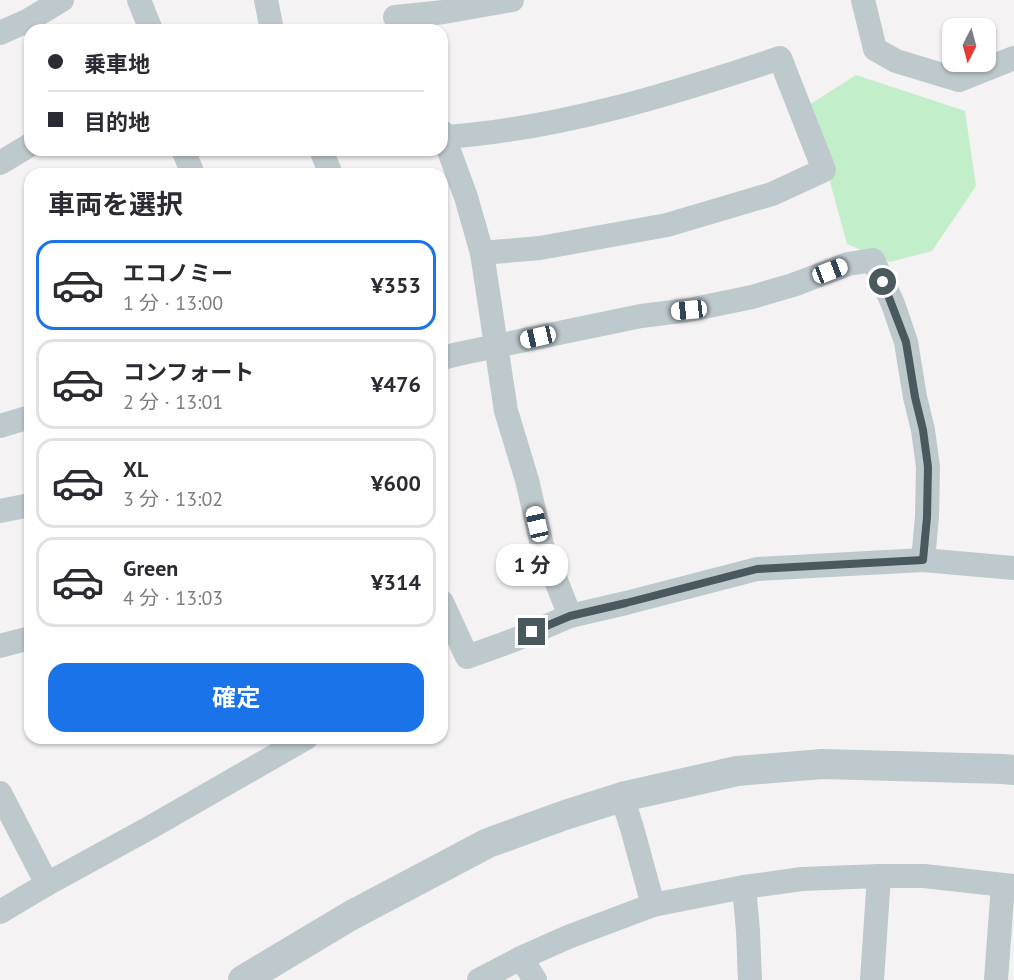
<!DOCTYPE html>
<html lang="ja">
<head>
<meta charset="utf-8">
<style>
  body { margin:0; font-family:"PT Sans","Noto Sans JP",sans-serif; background:#f7f7f7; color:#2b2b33; height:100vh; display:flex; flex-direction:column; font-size:22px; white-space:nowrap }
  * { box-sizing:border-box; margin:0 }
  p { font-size:20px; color:#7c7c81 }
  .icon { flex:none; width:33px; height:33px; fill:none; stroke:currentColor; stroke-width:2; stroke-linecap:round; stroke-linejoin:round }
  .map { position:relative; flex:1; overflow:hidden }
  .side { position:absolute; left:24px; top:168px; width:424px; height:576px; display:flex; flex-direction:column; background:#fff; border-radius:18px; box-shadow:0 2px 4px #0004 }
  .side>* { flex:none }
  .top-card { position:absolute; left:24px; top:24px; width:424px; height:132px; border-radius:18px; box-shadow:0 2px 4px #0004; display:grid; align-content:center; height:132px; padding:0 24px; background:#fff }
  .needle { width:39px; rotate:186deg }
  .buttons { position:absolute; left:942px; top:18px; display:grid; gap:12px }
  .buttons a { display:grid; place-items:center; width:54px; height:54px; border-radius:12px; background:#fff; box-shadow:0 2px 4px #0004; font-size:30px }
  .end { position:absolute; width:27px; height:27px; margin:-14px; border:8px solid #4a595e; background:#fff; box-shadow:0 0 0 3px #fff }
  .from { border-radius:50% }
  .bubble { position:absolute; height:42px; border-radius:18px; background:#fff; box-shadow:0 2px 4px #0004; font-size:20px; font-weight:700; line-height:42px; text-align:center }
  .car { position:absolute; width:18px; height:36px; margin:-18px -9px; border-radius:8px; box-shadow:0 0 4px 2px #0007; background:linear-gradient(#fff 24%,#345 0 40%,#fff 0 76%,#345 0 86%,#fff 0) }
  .top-card b { display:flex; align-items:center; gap:21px; height:57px; font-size:22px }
  .top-card b+b { border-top:2px solid #e1e1e2 }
  .top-card i { width:15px; height:15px; background:#2b2b33 }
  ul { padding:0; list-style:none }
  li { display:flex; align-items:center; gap:18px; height:90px; margin:0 12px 9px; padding:0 12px; border:3px solid #e1e1e2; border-radius:18px }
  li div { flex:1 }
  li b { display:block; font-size:22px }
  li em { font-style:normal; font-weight:700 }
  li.selected { border-color:#1a73e8 }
  li>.icon { width:54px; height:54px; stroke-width:1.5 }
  h2 { padding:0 24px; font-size:27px; line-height:72px }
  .action { display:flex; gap:12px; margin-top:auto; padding:12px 24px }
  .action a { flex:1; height:69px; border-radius:18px; background:#1a73e8; color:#fff; font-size:24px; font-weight:700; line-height:69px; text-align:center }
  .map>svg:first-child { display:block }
  .green { fill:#c3eeca }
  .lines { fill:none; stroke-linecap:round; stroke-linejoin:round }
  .minor { stroke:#bec9cd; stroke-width:24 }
  .tertiary { stroke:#bec9cd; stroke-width:30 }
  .route { stroke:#4a595e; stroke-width:8 }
</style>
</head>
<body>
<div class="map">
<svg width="1014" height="980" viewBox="0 0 1014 980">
  <rect width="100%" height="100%" fill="#f4f2f2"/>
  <polygon class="green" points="856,75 965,111 976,186 932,251 890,262 847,244 809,105"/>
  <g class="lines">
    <g class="minor">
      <polyline points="139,0 151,30"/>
      <polyline points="266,0 272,30"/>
      <polyline points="863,0 875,49 896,61 959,80 1014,58"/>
      <polyline points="395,17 444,12 512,0"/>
      <polyline points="0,33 27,21 62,0"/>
      <polyline points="442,132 466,197 482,253 506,411 527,480 542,545 570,616"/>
      <path d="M445 137C560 129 671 94 780 58L824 170 772 194 667 225 540 248 482 253"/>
      <polyline points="183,150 193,174"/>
      <polyline points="321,150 331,174"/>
      <polyline points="0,163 30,145"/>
      <polyline points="442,358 458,354 641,316 689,310 752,297 793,285 848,264 873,260 893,304 906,342 915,397 923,430 928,467 927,517 923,560"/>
      <polyline points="0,426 30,417"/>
      <polyline points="0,511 30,505"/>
      <polyline points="442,602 467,657 514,640 570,616 626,603 757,569 923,560 1014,568"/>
      <polyline points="0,646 30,638"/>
      <polyline points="0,793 47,884"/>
      <polyline points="622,797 632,828 653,905"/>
      <polyline points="744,887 748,931 750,980"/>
      <polyline points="0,912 47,884 151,827 306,738"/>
      <polyline points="521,958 535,980"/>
      <polyline points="479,980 521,958 568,937 653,905 744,887 802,879 879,876 924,876 1014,886"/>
      <polyline points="872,980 879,876"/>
      <polyline points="996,980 1003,885"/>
    </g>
    <polyline class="tertiary" points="243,980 350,916 488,843 565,815 622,797 737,771 822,764 1003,769 1014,770"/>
  </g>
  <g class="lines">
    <polyline class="route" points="532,632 570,616 626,603 757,569 923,560 927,517 928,467 923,430 915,397 906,342 883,282"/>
  </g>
</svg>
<div class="buttons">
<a><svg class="needle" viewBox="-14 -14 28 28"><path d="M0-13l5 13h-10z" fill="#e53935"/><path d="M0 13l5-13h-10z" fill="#7c7c81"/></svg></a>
</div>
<i class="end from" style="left:883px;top:282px"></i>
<i class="end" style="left:532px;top:632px"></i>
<div class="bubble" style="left:496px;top:544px;width:72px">1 分</div>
<i class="car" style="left:830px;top:271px;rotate:69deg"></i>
<i class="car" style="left:689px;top:310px;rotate:264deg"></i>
<i class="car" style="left:538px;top:337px;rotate:257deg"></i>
<i class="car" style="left:537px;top:524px;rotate:347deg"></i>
<div class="top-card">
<b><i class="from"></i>乗車地</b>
<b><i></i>目的地</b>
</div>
<section class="side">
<h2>車両を選択</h2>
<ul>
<li class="selected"><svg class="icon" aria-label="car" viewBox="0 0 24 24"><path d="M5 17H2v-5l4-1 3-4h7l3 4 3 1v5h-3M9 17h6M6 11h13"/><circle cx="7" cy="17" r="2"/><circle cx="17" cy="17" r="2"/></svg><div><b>エコノミー</b><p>1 分 · 13:00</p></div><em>¥353</em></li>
<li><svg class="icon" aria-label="car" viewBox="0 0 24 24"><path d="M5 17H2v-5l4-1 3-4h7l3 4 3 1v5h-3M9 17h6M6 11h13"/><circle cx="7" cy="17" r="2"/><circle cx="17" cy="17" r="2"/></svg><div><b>コンフォート</b><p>2 分 · 13:01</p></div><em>¥476</em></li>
<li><svg class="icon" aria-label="car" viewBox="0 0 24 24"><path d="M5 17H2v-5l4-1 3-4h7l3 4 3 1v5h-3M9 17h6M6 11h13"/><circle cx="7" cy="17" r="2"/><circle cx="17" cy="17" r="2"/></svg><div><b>XL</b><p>3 分 · 13:02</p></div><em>¥600</em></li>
<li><svg class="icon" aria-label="car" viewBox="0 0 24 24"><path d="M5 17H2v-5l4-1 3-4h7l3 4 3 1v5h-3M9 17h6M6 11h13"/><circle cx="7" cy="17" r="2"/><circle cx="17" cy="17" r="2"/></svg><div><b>Green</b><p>4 分 · 13:03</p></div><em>¥314</em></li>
</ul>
<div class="action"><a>確定</a></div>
</section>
</div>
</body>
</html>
